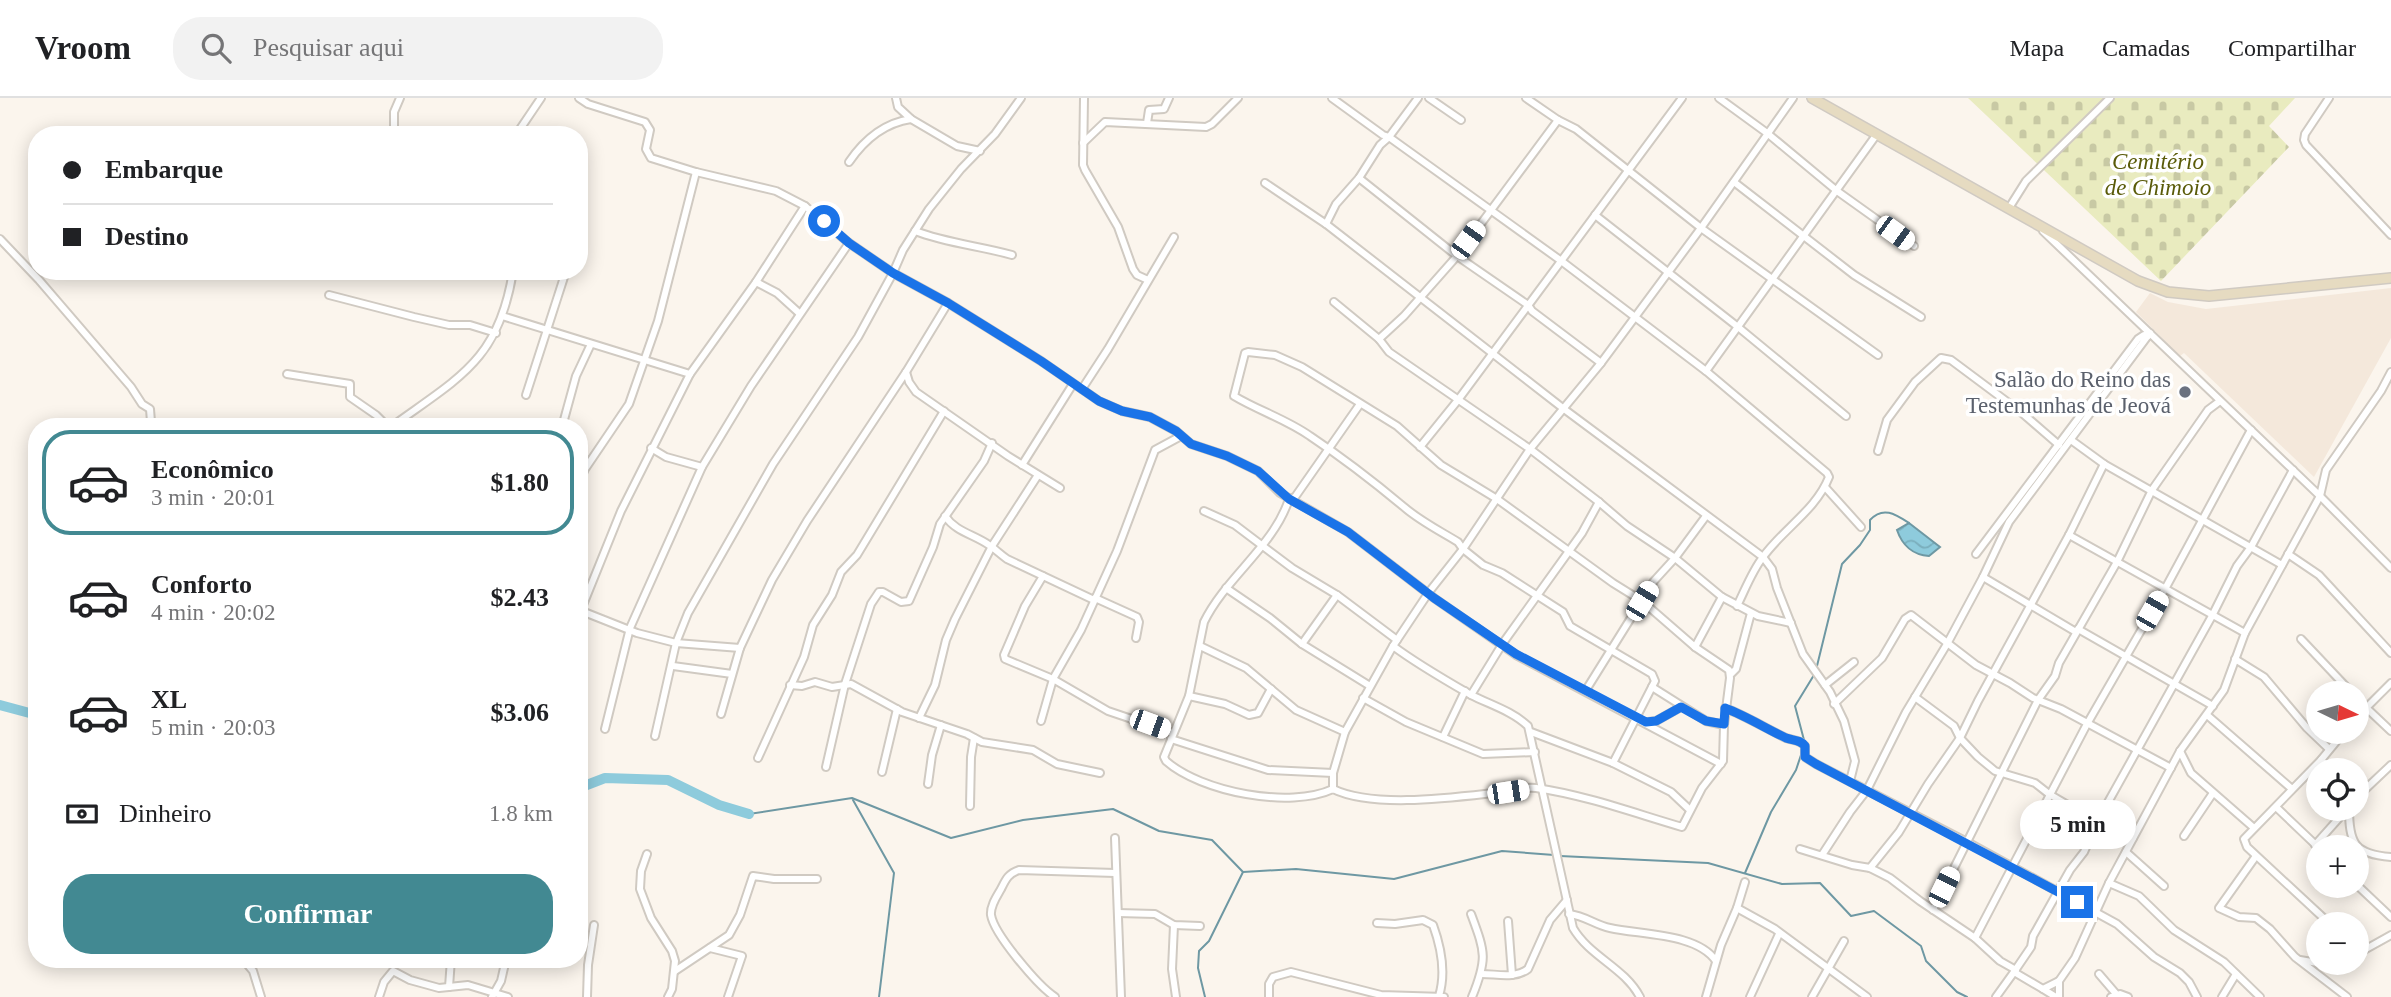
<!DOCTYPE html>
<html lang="pt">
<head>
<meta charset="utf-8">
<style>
  body { margin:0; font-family:Georgia,serif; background:#f2f2f2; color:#202124; height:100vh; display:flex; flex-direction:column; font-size:26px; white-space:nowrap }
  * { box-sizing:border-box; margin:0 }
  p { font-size:23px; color:#757577 }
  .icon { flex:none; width:38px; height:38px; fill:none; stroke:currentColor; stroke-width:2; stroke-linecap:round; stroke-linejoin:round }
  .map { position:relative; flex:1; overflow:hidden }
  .panel { position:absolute; left:28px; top:320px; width:560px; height:550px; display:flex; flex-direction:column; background:#fff; border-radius:28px; box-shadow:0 4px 18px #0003 }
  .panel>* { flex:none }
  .banner { position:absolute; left:28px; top:28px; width:560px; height:154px; border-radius:28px; box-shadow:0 4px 18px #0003; display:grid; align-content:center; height:154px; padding:0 35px; background:#fff }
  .needle { width:46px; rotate:95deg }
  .controls { position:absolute; left:2306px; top:583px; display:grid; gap:14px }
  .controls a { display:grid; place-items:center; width:63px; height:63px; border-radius:50%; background:#fff; box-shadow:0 4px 18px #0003; font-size:35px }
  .end { position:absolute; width:32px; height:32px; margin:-16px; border:9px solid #1a73e8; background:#fff; box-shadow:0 0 0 4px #fff }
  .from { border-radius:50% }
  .bubble { position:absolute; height:49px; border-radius:24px; background:#fff; box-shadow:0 4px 18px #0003; font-size:23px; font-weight:700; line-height:49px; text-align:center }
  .car { position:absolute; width:21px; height:42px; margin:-21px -10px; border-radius:9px; box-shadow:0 0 5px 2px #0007; background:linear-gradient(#fff 24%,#345 0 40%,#fff 0 76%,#345 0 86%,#fff 0) }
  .banner b { display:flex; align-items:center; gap:24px; height:66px; font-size:26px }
  .banner b+b { border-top:2px solid #e0e0e0 }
  .banner i { width:18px; height:18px; background:#202124 }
  ul { padding:12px 0 0; list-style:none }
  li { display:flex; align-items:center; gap:21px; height:105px; margin:0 14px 10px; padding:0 21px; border:4px solid transparent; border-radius:28px }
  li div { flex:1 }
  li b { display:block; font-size:26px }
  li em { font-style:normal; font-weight:700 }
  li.selected { border-color:#428992 }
  li>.icon { width:63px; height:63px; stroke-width:1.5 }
  .pay { display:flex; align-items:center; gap:18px; height:77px; padding:0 35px; font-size:26px }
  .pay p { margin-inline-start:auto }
  .action { display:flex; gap:14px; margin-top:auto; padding:14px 35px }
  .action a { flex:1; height:80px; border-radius:28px; background:#428992; color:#fff; font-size:28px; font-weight:700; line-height:80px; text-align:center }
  header { display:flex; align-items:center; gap:42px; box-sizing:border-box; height:98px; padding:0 35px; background:#fff; border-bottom:2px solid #e0e0e0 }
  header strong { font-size:33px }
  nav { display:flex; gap:38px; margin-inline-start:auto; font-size:24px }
  .search { width:490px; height:63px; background:#f2f2f2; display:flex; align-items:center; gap:18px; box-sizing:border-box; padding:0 24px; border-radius:28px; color:#757577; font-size:26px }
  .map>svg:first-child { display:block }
  .built { fill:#f4e8db }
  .cemetery { fill:url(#cemetery-stones) }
  .water { fill:url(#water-waves); stroke:#6e98a3; stroke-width:2 }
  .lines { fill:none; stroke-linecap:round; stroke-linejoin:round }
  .stream { stroke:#6e98a3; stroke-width:2 }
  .river { stroke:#8ecbdc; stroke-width:10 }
  .street-casing { stroke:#d0cac2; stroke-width:10 }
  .secondary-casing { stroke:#d0cac2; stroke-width:12 }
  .street { stroke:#fff; stroke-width:6 }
  .secondary { stroke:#e6dbc1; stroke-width:9 }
  .route { stroke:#1a73e8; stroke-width:9 }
  .worship-dot { fill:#6b7280; stroke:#fff; stroke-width:2.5 }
  .labels { text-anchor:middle; stroke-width:7; stroke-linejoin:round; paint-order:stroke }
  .park-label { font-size:23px; font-style:italic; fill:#5a5b09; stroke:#fff }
  .worship-label { font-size:23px; fill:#5b616d; stroke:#fff; text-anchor:end }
</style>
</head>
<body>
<header>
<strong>Vroom</strong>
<div class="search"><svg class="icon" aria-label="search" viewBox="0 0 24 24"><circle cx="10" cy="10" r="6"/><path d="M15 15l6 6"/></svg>Pesquisar aqui</div>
<nav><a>Mapa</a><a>Camadas</a><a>Compartilhar</a></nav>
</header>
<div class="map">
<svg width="2391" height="899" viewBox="0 0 2391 899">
  <defs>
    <pattern id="cemetery-stones" width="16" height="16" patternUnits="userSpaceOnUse" patternTransform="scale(1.75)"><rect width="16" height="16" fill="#e9ebbf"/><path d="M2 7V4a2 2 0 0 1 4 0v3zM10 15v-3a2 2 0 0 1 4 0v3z" fill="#c8c9a4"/></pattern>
    <pattern id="water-waves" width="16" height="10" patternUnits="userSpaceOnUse" patternTransform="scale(1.75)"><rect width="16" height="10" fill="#8ecbdc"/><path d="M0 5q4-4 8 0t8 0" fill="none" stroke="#7aaebc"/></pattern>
  </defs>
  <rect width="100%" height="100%" fill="#fbf5ed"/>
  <polygon class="built" points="2391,190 2391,240 2314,379 2184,255 2180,258 2136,214 2150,195 2168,204 2206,211"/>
  <polygon class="cemetery" points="1968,0 2295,0 2269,28 2289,49 2161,183"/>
  <path class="water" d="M1909 425 1940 449 1929 458C1913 457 1902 447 1897 432Z"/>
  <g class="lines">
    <g class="stream">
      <path d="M1816 572 1842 466 1860 447 1870 432V422C1883 408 1895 416 1909 425"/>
      <polyline points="1804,642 1795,608 1814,577"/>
      <polyline points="853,702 894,775 879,899"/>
      <polyline points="749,716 852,700 951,740 1023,722 1113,711 1159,733 1212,742 1243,774 1296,771 1394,781 1502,753 1554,757"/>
      <polyline points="1560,758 1708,765 1782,786 1820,785 1851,818 1874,813 1921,848 1926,863 1957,894 1967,899"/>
      <polyline points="1745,775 1771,714 1796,672 1802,654"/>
      <polyline points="1205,899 1198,870 1199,853 1209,843 1243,774"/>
    </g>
    <g class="river">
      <polyline points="0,607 37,617"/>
      <polyline points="579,690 605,680 668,682 719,707 749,716"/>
    </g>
    <g class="street-casing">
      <g id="street">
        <polyline points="579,0 588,6 645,24 650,32 646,51 651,60 696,74 776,93 805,108 849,145 893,175 948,205 1041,263 1099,303 1122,313 1150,319 1176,333 1191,346 1227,358 1258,373 1280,395 1348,434 1434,500 1516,557 1721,666"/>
        <polyline points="896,0 898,9 911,21 957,48 980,53"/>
        <polyline points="1084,0 1083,67 1085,72 1118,129 1133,171 1137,177 1148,182"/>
        <path d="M1332 0 1383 37 1389 39 1560 162 1706 273 1827 375 1829 379C1816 412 1783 431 1763 459 1752 473 1745 492 1737 508"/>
        <polyline points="1429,0 1461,22"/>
        <polyline points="1526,0 1558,22 1576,31 1701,130 1878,257"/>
        <polyline points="1719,0 1767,35 1837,93 1914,148"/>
        <polyline points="2329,0 2305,36 2304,42 2306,47 2391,137"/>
        <polyline points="1147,25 1149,12 1164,11 1169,0"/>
        <polyline points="394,37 394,14 400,0"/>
        <polyline points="516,37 541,0"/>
        <polyline points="1083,45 1105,24 1206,29 1212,26 1238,0"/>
        <path d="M849 64C864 42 884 25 911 21"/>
        <polyline points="1359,80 1457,158 1528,207 1532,213 1601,265"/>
        <polyline points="1734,84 1854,177 1921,219"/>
        <polyline points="1265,85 1326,126 1564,311 1763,459 1772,471 1777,490 1803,556 1830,594 1844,623 1855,663 1850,683"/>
        <polyline points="2009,110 2026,83 2110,0"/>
        <polyline points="1595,117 1738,229 1846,318"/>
        <polyline points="1326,126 1336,106 1359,80 1380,47 1389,39 1418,0"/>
        <path d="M915 133C946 145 980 148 1012 157"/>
        <polyline points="2043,133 2320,398 2391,470"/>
        <polyline points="0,141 39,182 131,289 142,306 150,311 151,324 155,329"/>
        <polyline points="756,184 777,195 799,215"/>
        <polyline points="329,197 414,219 449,227 470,227 496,235"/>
        <polyline points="1334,204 1379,241 1389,254 1530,351 1599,404 1627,428 1675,460 1722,499 1758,518 1791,525"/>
        <polyline points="502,218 690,276"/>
        <polyline points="1379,241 1404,218 1457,158 1558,22"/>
        <polyline points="1706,273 1877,36"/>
        <polyline points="906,274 909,284 916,294 1008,358 1060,390"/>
        <polyline points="287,276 350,286 350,299 376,317 388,329"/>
        <polyline points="1082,291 1108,251 1174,139"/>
        <polyline points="526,297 566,173"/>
        <path d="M1360 306 1295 399 1289 401C1274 448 1226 479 1204 524L1189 598 1164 659 1166 663C1201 694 1290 711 1333 691 1372 710 1449 700 1493 695 1506 694 1523 688 1536 690 1585 697 1634 715 1682 729L1702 690 1723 663 1724 627 1730 580 1729 572 1695 549 1642 503 1613 485 1497 401 1441 367 1397 328 1302 269 1275 257 1248 254 1245 255 1234 298C1259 313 1286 321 1310 338 1343 360 1374 384 1404 409 1420 423 1440 433 1458 444L1463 451 1483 467 1502 475 1563 514 1570 528 1652 576 1655 583 1613 665"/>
        <path d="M391 329C458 280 499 263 513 173"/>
        <polyline points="562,329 576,278 591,246"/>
        <polyline points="2071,342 2104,366 2282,467"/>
        <polyline points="1420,349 1458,302 1682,0"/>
        <polyline points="651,350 666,359 702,369"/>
        <polyline points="1878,353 1887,322 1915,284 1941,260 1951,262 2022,315 2059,347"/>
        <polyline points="1022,367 1073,286"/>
        <polyline points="579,384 585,371 629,306 658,223 696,74"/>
        <polyline points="1825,389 1861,429"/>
        <polyline points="1204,413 1235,427 1292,470 1337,497 1397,542"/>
        <path d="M945 418C956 434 973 436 989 447 995 451 1000 456 1007 461L1094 502"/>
        <polyline points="2069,437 2245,535"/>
        <polyline points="1976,456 2138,241 2144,237 2148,238"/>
        <polyline points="2288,456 2319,477 2391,555"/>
        <polyline points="1043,478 1025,508 1004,557 1005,561 1053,581 1108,613 1173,635"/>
        <polyline points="1983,479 2076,534"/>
        <polyline points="1226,490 1270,520 1302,546 1370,588"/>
        <polyline points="1095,500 1137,519 1139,524 1136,540"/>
        <polyline points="579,512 637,535 676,545 740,550"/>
        <polyline points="579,517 621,413 690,276 756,184 805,108"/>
        <polyline points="2078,531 2213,608"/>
        <polyline points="2301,541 2352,595"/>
        <polyline points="1302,546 1337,497"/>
        <polyline points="1200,548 1246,570 1296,612 1345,634"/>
        <path d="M1393 548C1417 566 1445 582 1471 597 1491 607 1512 613 1528 628L1573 830C1590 859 1624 869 1640 899"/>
        <polyline points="1695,549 1722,499"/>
        <polyline points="2235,561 2264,579 2307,630 2329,651"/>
        <polyline points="673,568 732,576"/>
        <polyline points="1731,576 1736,571 1751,515"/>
        <polyline points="790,587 802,588 815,584 832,589 851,586 902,614 967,636 982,644 1033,652 1057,666 1100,675"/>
        <polyline points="1825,587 1854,564"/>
        <polyline points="1652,589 1706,623 1724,627"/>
        <polyline points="1586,592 1654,483 1675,460 1706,418"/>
        <polyline points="1471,597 1503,545 1582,435 1599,404"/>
        <polyline points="1189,598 1225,606 1249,617 1258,615 1271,591"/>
        <polyline points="1915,599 1954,628 1960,640 1978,659 1995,673 2035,685 2049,696 2097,724 2120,736 2133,740"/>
        <polyline points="1363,600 1406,624 1483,656 1535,654"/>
        <polyline points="2357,601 2391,633"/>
        <polyline points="1834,606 1882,560 1905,521 1911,517 1976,567 2010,585 2033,600 2061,611 2171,670"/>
        <path d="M1725 610C1746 618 1765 630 1786 640 1794 643 1799 641 1805 648V659L1816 666 1967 744 2117 826 2154 859 2180 875 2189 884 2197 899"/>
        <polyline points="721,616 740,550 772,482 807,423 906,274 948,205"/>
        <polyline points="2207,617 2292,691"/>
        <polyline points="2357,619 2391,585"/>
        <polyline points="919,620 935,587 946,542 955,521 992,448 1038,377"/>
        <polyline points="1041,623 1053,581 1081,532 1117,453 1155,352 1181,338"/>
        <polyline points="1648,624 1656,623 1681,609"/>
        <polyline points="605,631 630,530 702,369 751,288 849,145"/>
        <polyline points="1531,634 1613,665 1671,694 1690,712"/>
        <polyline points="655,638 676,545 688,515 773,366 858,239 893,175 903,152 929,111 961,71 995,36 1021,0"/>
        <polyline points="1443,639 1465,593"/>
        <polyline points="1171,641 1268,672 1333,675"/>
        <polyline points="2180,653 2191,675 2254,730"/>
        <polyline points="758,660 804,559 813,527 832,497 841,474 857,457 944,313"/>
        <polyline points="2321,662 2332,672"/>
        <polyline points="826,669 845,586 871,506 879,494 883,494 901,504 909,503 933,449 940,426 984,363 992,345"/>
        <polyline points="882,674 897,611"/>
        <polyline points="928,686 932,657 941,627"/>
        <polyline points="1333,691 1333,675 1345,634 1393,548 1429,494 1463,451 1530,351 1601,265 1701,130 1793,0"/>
        <polyline points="2357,699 2391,667"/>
        <polyline points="970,708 971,659 974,640"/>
        <polyline points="2276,709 2319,750"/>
        <path d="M2349 710C2349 745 2354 756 2391 759"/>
        <polyline points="2184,738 2213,695"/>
        <polyline points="1115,740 1121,899"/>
        <polyline points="2315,747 2348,710"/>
        <polyline points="1800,751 1852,767 1870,770 1890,780 1920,803 1975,840 2000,863 2016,872"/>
        <polyline points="2126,754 2164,788"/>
        <polyline points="647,756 641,773 640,791 651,820 672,853 675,863 672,891 668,899"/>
        <polyline points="1822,757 1850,714 1867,692 1906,614 1947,546 1983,479 2009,424 2150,235"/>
        <polyline points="2256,758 2219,810 2239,819 2256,820 2270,831 2295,859 2347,899"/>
        <polyline points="1870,770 1899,734 1928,686 1960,640 1978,603 2069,437 2104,366"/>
        <polyline points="2109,785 2139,798 2174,832 2224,864 2260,899"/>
        <polyline points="2357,787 2391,819"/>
        <polyline points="1737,810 1775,831 1867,899"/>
        <polyline points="1933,812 2038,602 2055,578 2059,565 2117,464 2152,392 2208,312 2220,303"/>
        <polyline points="1118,815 1155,816 1174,827 1200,828"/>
        <path d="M1471 816C1485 854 1488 860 1472 899"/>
        <path d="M1569 816C1586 818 1595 827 1610 830 1641 837 1697 835 1716 863"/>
        <polyline points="1508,823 1512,877"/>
        <path d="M1377 825 1395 826 1423 822 1433 827C1441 849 1446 875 1439 898"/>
        <polyline points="2330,826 2247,749 2244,741 2321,662 2344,634"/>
        <polyline points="1174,827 1172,871 1176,899"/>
        <polyline points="1975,840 2087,626 2165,491 2251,332"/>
        <polyline points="710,850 742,858 728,899"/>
        <polyline points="2357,856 2391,837"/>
        <polyline points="243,861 253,873 261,899"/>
        <polyline points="2300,862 2336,868 2346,864"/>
        <polyline points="675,873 729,837 740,817 753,778 774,781 817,781"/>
        <polyline points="2014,874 2031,849 2033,838 2070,772 2084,754 2097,724 2212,518 2237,468 2251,449 2293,372"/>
        <path d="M1482 876C1497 876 1515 881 1528 871L1550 822 1567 802"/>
        <polyline points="2099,876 2117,897"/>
        <polyline points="2059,883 2059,899"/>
        <polyline points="449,889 451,861"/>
        <polyline points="2043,891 2056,899"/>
        <polyline points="379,899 384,884 393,873 410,882 439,890 468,887 508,899"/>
        <polyline points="492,899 501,883 506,861"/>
        <polyline points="587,899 588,867 594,827"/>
        <path d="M1055 899C1038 888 994 836 991 817 990 808 997 798 1001 791 1006 781 1008 776 1019 772L1115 775"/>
        <polyline points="1269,899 1269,886 1273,879 1291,874 1381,897 1444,899"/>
        <polyline points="1706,899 1721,847 1737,810 1745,784"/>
        <polyline points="1750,899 1779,836"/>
        <polyline points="1812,899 1844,843"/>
        <polyline points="1996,899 2014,874 2043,891 2059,883 2075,860 2109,785 2180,653 2224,592 2245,535 2320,398 2326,372 2381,293 2391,274"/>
        <polyline points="2111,899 2120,896 2128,899"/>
        <polyline points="2222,899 2236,876"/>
      </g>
    </g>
    <g class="secondary-casing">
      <polyline id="secondary" points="1812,0 2138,183 2168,194 2209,198 2391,180"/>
    </g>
    <use href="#street" class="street"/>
    <use href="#secondary" class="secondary"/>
  </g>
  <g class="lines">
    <path class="route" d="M824 123 849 145 893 175 948 205 1041 263 1099 303 1122 313 1150 319 1176 333 1191 346 1227 358 1258 373 1289 401 1348 434 1434 500 1516 556 1646 624 1656 623 1681 609 1706 623 1724 626 1725 610C1746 618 1765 630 1786 640 1794 643 1799 641 1805 648V659L1816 666 2077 804"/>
  </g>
  <circle class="worship-dot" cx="2185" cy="294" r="7"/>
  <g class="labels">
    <g class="park-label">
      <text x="2158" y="71">Cemitério<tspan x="2158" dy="26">de Chimoio</tspan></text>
    </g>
    <g class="worship-label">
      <text x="2171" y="289">Salão do Reino das<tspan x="2171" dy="26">Testemunhas de Jeová</tspan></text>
    </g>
  </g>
</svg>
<div class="controls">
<a><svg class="needle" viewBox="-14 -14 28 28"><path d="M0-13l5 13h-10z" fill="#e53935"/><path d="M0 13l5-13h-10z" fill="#757577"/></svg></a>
<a><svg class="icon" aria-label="locate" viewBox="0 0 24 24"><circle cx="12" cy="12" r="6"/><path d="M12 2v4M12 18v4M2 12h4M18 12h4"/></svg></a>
<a>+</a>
<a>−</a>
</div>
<i class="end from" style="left:824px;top:123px"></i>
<i class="end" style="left:2077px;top:804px"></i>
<div class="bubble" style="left:2020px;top:702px;width:116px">5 min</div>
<i class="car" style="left:1895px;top:135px;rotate:126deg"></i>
<i class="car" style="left:1468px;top:142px;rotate:36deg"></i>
<i class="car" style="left:1642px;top:503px;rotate:31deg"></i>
<i class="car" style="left:2152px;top:513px;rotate:30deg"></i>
<i class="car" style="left:1150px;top:626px;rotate:110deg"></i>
<i class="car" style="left:1508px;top:694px;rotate:81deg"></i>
<i class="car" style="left:1944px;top:789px;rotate:26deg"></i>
<div class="banner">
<b><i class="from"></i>Embarque</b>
<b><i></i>Destino</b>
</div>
<section class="panel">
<ul>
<li class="selected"><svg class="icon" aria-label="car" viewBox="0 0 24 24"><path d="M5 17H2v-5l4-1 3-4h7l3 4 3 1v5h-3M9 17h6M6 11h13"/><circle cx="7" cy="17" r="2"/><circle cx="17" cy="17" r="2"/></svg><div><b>Econômico</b><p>3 min · 20:01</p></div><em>$1.80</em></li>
<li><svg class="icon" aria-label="car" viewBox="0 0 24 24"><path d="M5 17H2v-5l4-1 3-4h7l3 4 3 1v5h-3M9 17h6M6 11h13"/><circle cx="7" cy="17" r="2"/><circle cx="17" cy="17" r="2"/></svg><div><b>Conforto</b><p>4 min · 20:02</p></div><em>$2.43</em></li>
<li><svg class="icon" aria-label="car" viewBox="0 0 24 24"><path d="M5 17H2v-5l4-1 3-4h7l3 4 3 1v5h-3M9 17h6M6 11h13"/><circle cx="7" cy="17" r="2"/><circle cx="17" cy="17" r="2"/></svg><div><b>XL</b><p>5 min · 20:03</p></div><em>$3.06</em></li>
</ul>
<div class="pay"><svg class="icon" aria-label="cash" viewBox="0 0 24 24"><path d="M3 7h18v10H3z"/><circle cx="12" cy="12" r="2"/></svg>Dinheiro<p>1.8 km</p></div>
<div class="action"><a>Confirmar</a></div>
</section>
</div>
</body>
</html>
